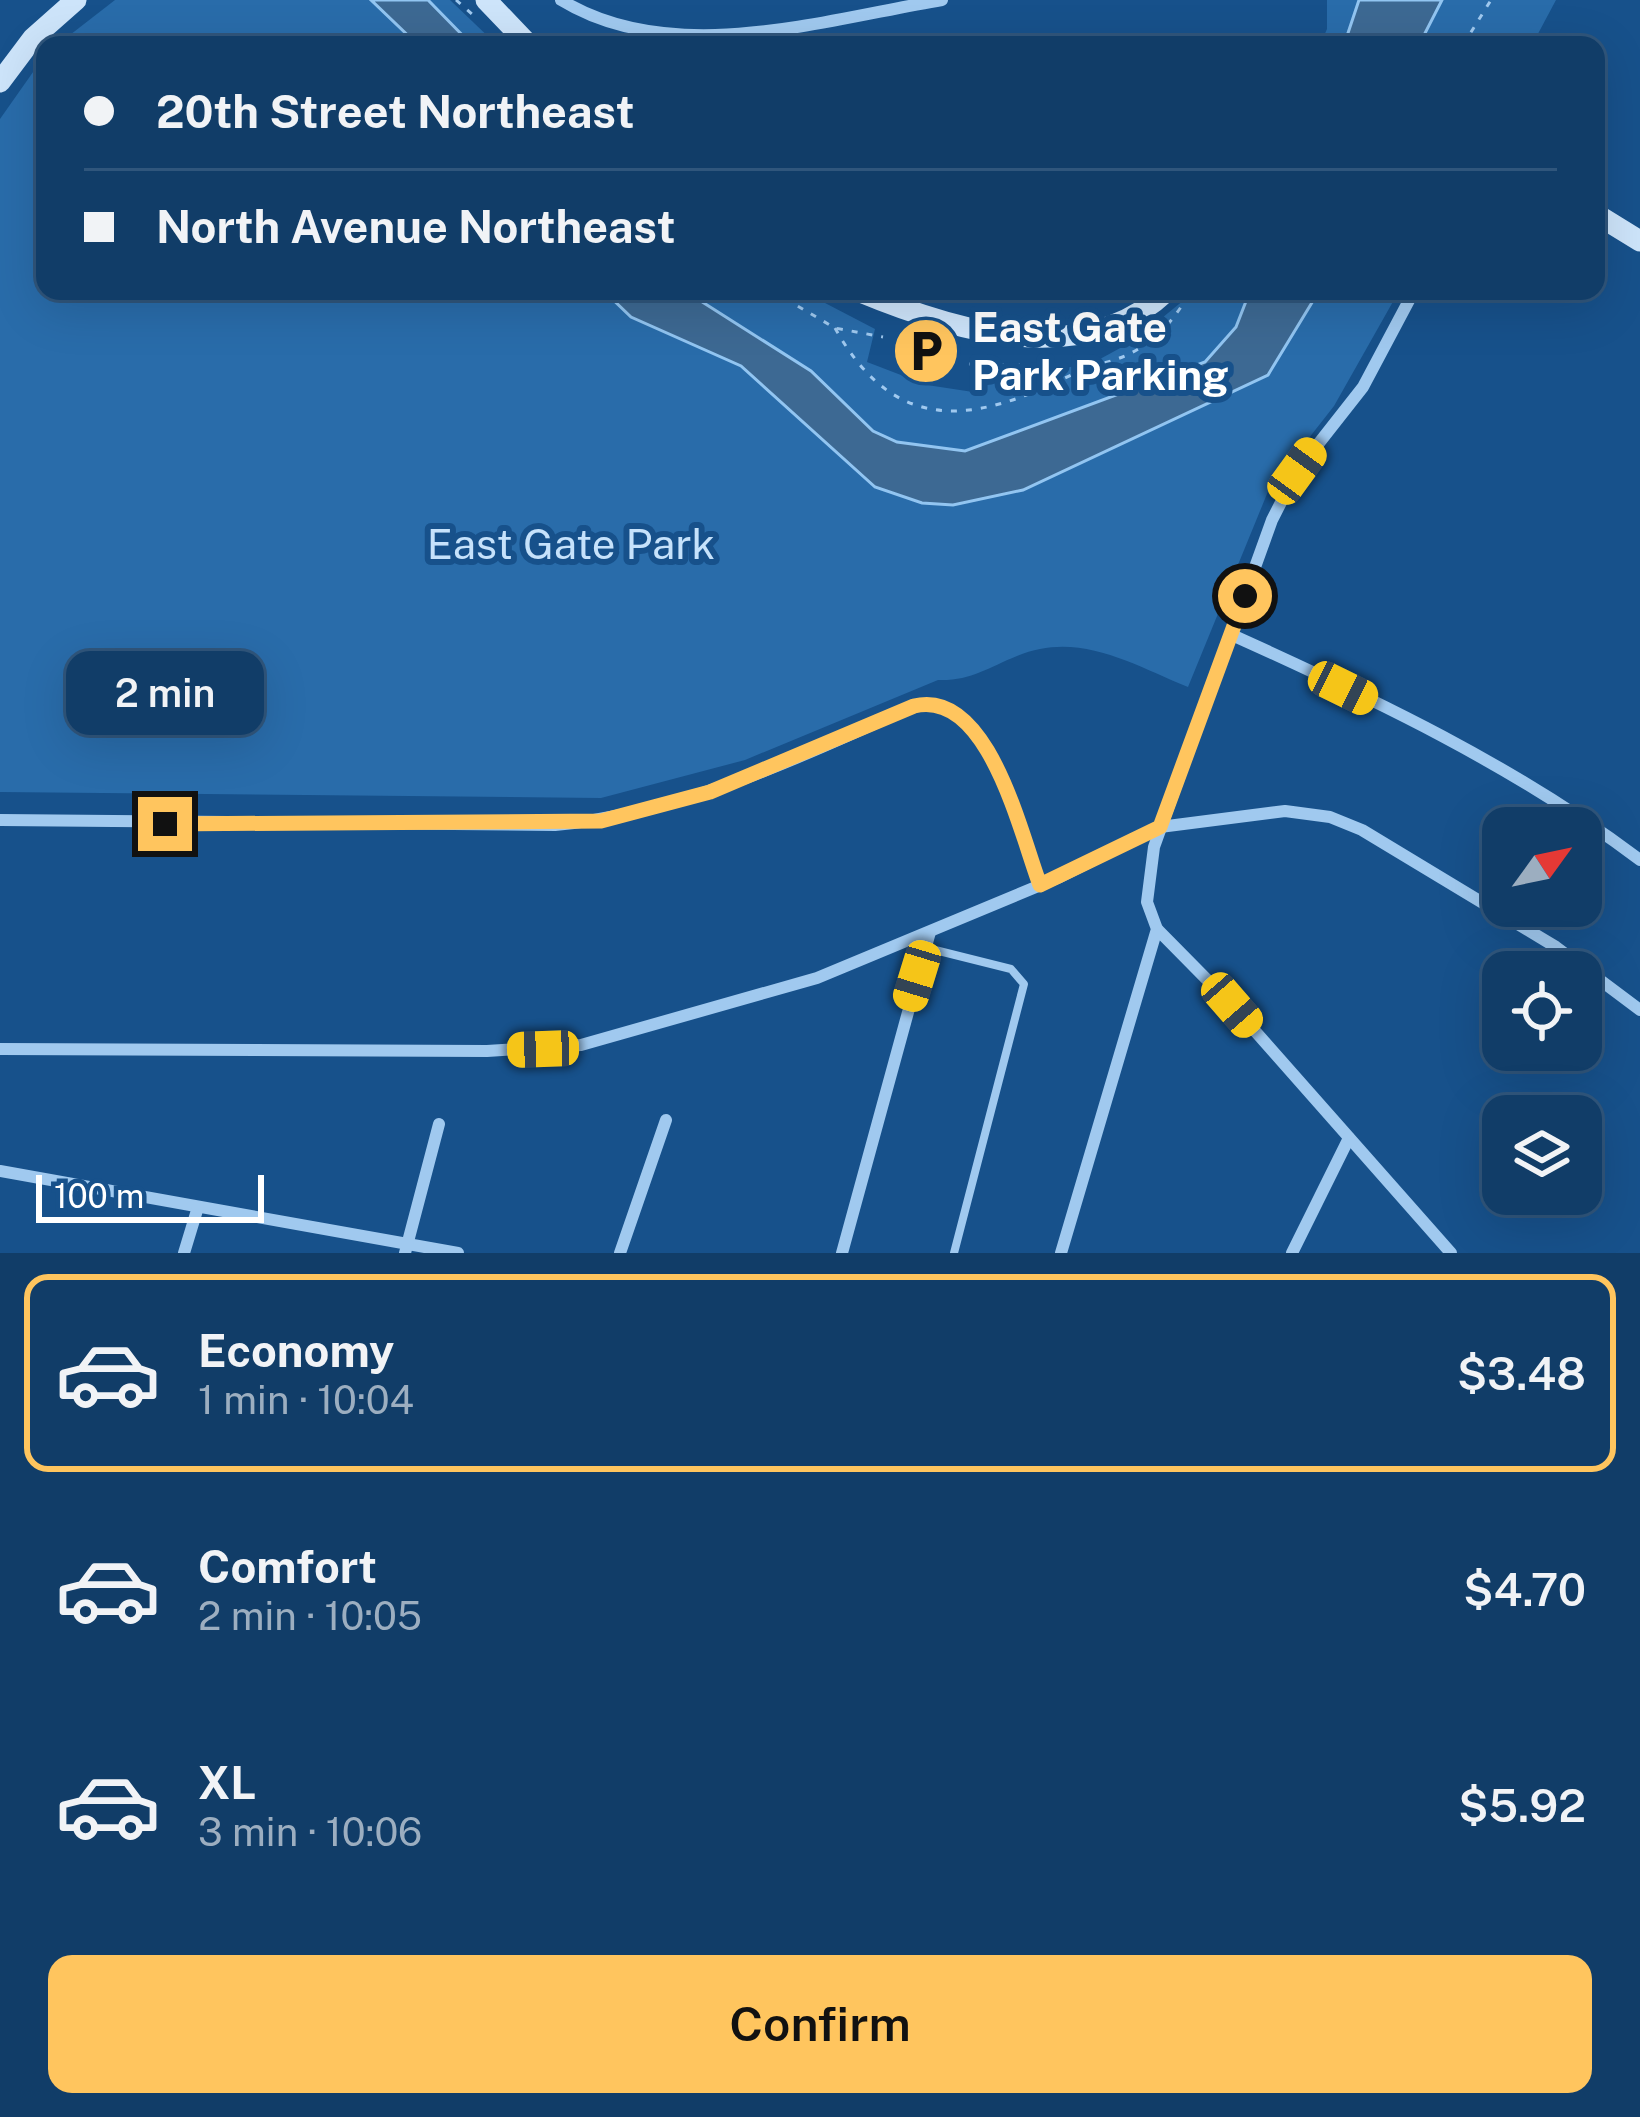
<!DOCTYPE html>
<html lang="en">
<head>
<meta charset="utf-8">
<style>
  body { margin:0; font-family:"Public Sans",sans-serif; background:#1a446e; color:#f1f3f6; height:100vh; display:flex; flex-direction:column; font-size:45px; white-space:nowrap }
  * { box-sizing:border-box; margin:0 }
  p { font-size:39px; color:#9caec0 }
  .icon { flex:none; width:66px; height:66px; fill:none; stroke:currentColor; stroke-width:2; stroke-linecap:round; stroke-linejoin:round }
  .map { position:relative; height:1253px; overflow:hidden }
  .side { display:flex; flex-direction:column; background:#113d68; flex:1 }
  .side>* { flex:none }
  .banner { position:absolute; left:36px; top:36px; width:1569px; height:264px; border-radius:24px; box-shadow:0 12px 48px #0002,0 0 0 3px #30567c; display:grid; align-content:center; height:264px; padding:0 48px; background:#113d68 }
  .needle { width:78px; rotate:57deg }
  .buttons { position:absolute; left:1482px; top:807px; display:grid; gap:24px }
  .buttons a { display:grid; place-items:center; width:120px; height:120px; border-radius:24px; background:#113d68; box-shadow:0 12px 48px #0002,0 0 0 3px #30567c; font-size:60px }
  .scale { position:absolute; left:36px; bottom:30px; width:228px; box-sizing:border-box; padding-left:12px; border:6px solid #fff; border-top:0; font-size:33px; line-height:42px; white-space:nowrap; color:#fff; -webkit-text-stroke:9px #17518b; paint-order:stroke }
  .end { position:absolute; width:54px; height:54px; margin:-27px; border:15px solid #ffc55e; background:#111; box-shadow:0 0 0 6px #111 }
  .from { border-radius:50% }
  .bubble { position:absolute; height:84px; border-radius:24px; background:#113d68; box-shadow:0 12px 48px #0002,0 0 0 3px #30567c; font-size:39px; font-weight:600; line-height:84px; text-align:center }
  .car { position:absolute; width:36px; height:72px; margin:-36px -18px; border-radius:15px; box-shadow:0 0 9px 3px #0007; background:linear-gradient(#f5c518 24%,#345 0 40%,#f5c518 0 76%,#345 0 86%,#f5c518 0) }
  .banner b { display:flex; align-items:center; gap:42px; height:114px; font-size:45px }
  .banner b+b { border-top:3px solid #30567c }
  .banner i { width:30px; height:30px; background:#f1f3f6 }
  ul { padding:21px 0 0; list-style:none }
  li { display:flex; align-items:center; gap:36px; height:198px; margin:0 24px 18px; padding:0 24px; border:6px solid transparent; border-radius:24px }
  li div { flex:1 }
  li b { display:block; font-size:45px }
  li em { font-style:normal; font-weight:600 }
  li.current { border-color:#ffc55e }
  li>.icon { width:108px; height:108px; stroke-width:1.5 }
  .primary-button { display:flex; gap:24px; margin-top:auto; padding:24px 48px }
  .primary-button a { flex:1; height:138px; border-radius:24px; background:#ffc55e; color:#111; font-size:48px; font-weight:600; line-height:138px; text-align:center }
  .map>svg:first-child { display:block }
  .green { fill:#296caa }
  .water { fill:#3d6993; stroke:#92c5f1; stroke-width:3 }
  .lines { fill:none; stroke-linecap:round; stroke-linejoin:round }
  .path { stroke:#a0c9ef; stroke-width:3; stroke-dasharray:6 9; stroke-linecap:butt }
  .lane { stroke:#a0c9ef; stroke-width:8 }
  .street { stroke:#a0c9ef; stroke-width:12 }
  .secondary { stroke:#cde4fa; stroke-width:21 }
  .route { stroke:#ffc55e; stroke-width:15 }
  .labels { text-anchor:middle; stroke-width:12; stroke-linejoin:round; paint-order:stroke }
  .poi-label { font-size:42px; font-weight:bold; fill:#fff; stroke:#17518b; text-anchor:start }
  .park-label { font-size:42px; fill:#c6e2fb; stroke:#17518b }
</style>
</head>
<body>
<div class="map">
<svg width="1640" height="1253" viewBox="0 0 1640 1253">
  <rect width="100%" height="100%" fill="#17518b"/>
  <g class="green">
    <polygon points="115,0 450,0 497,45 57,45"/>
    <polygon points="1327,0 1556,0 1532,45 1320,45 1327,29"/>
    <path d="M45 55V291H802L875 329 867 362 927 385 973 392 982 369 1052 372 1100 359 1135 340 1195 291H1399L1334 406 1269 489 1188 687C1132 664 1078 630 1017 656 987 668 971 681 938 680L745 760 601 798 0 792V119Z"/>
  </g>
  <g class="water">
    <polygon points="371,0 428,0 472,45 418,45"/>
    <polygon points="1359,0 1442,0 1419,45 1344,45"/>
    <polygon points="604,291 685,291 811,371 873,431 897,442 965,451 1205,362 1236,327 1250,291 1319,291 1268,375 1023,490 953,505 922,503 875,487 741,366 631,317"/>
  </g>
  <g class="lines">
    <g class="path">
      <polyline points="456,0 473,15"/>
      <polyline points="1463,45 1491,0"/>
      <polyline points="772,291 835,328 883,337"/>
      <path d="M835 328C900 445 987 419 1087 367"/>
      <polyline points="969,364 1081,367"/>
      <path d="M1090 366C1140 357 1166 334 1191 291"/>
    </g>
    <polyline class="lane" points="927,948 1011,969 1024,984 954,1253"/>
    <g class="street">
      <path d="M561 0C672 68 823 20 942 0"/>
      <path d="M1232 635C1374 699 1515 766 1640 860"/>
      <path d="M0 820 555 825C683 813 798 758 914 706 989 689 1020 832 1040 885"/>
      <polyline points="1157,929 1232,1005 1451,1253"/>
      <polyline points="0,1049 487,1051 581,1045 817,978 1060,877 1160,827 1285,811 1330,817 1362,830 1556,947 1640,1010"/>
      <polyline points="0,1171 458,1253"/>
      <polyline points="184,1253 198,1207"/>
      <polyline points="405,1253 439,1124"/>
      <polyline points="620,1253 666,1120"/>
      <polyline points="842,1253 930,932"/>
      <polyline points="1061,1253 1157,929 1147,902 1154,847 1272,520 1297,471 1363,387 1414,291"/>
      <polyline points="1292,1253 1349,1138"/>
    </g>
    <g class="secondary">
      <polyline points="486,0 529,45"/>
      <polyline points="0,82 33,38 76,0"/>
      <polyline points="1596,214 1640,241"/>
      <path d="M858 291C954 331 1083 371 1167 291"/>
    </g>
  </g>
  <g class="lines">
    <path class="route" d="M165 824 601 821 710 792 914 706C988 688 1020 832 1040 885L1160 827 1245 596"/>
  </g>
  <defs>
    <g id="parking-disc" transform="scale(3.45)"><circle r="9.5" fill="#ffc55e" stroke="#17518b"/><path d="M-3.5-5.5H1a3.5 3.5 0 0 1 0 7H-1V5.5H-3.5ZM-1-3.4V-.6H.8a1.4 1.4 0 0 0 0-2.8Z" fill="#111"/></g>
  </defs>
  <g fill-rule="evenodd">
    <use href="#parking-disc" x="926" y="351"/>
  </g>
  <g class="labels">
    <g class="poi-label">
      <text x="972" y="342">East Gate<tspan x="972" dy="48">Park Parking</tspan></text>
    </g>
    <g class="park-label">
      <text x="571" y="559">East Gate Park</text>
    </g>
  </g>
</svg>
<div class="buttons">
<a><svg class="needle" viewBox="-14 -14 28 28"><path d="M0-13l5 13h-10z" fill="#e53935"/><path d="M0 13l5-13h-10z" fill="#9caec0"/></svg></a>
<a><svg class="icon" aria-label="locate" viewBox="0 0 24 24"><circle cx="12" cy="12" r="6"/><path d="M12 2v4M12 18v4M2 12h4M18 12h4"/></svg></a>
<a><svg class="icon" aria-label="layers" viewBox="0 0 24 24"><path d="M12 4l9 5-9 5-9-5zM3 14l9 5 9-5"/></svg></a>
</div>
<div class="scale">100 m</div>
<i class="end from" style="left:1245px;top:596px"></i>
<i class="end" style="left:165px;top:824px"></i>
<div class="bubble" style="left:66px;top:651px;width:198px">2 min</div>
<i class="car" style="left:1297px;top:471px;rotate:36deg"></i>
<i class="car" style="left:1343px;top:688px;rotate:116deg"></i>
<i class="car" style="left:917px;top:976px;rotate:197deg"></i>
<i class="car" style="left:1232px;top:1005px;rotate:139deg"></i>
<i class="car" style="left:543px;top:1049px;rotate:268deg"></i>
<div class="banner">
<b><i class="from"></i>20th Street Northeast</b>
<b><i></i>North Avenue Northeast</b>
</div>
</div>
<section class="side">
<ul>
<li class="current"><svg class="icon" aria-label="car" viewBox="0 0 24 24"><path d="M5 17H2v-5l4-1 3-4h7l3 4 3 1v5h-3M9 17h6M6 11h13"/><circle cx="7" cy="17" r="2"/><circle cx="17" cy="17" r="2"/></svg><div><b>Economy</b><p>1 min · 10:04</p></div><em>$3.48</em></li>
<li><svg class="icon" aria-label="car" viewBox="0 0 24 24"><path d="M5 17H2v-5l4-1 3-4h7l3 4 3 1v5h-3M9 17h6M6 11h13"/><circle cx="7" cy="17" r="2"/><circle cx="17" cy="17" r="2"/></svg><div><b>Comfort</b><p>2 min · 10:05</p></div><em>$4.70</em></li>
<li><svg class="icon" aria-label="car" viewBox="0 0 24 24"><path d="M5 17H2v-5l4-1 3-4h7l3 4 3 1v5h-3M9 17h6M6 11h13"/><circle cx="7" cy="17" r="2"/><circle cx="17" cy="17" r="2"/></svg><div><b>XL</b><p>3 min · 10:06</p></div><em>$5.92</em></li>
</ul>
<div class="primary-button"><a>Confirm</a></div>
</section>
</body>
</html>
